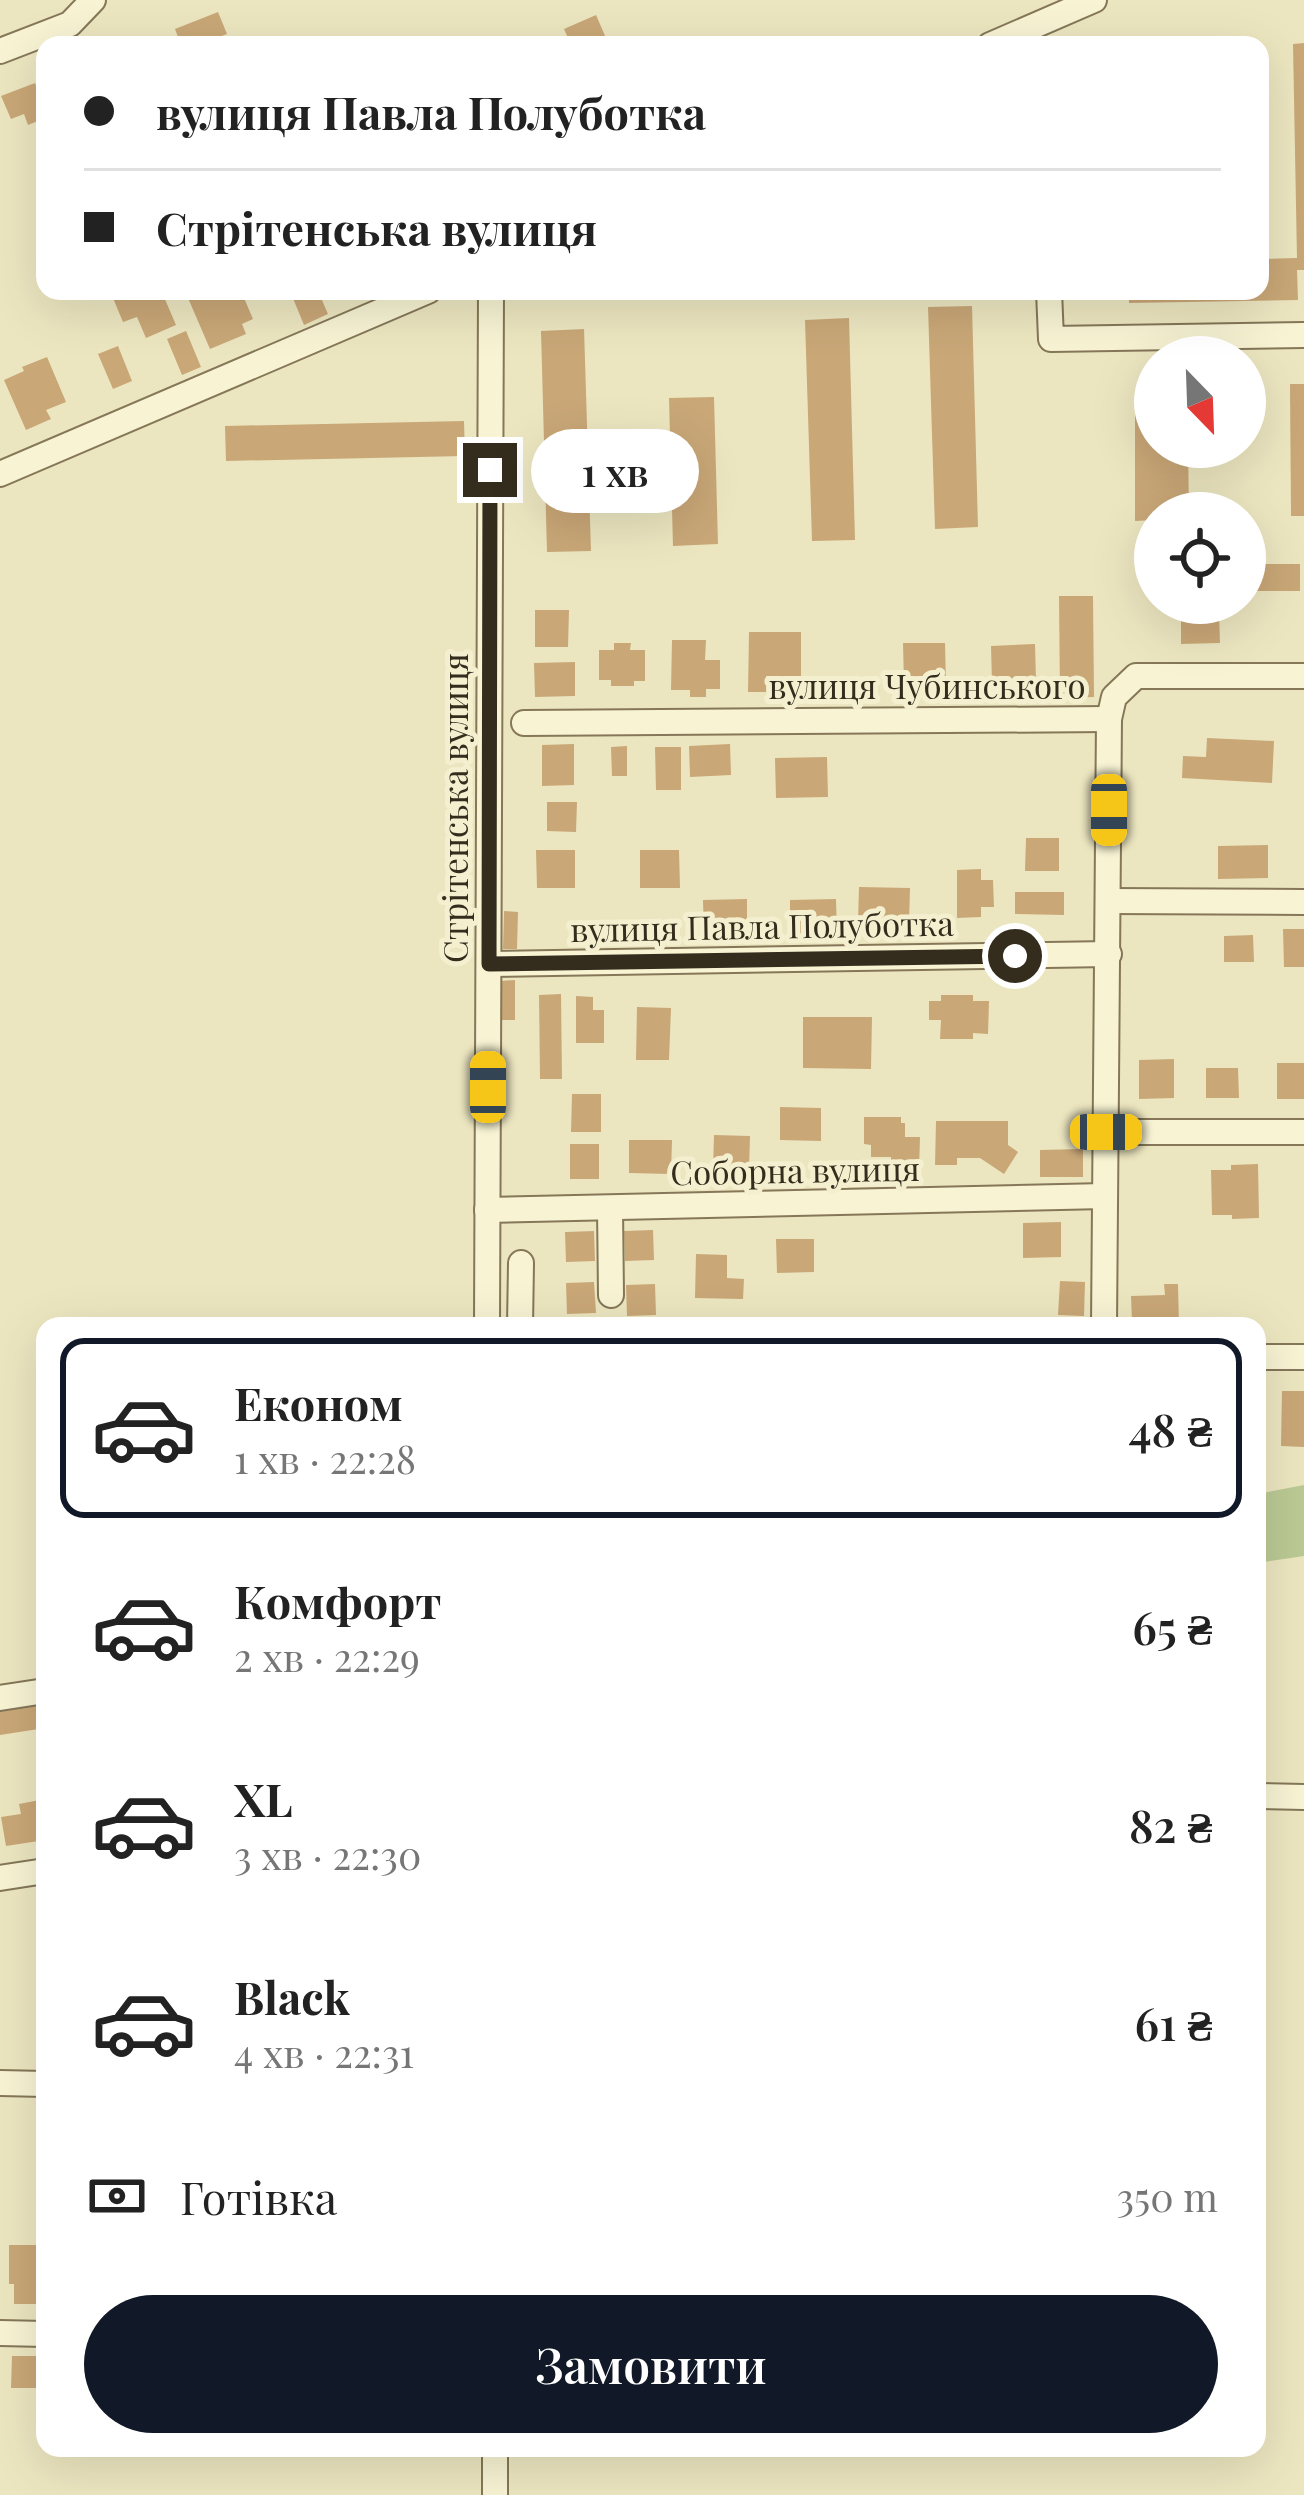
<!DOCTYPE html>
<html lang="uk">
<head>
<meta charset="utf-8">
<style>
  body { margin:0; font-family:"Playfair Display",serif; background:#f2f2f2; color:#222; height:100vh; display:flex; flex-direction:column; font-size:45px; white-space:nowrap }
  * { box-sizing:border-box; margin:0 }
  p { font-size:39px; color:#767676 }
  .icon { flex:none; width:66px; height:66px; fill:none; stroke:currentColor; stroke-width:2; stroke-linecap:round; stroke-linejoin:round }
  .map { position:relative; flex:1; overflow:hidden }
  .details { position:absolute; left:36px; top:1317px; width:1230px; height:1140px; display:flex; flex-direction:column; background:#fff; border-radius:24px; box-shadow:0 12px 48px #0002 }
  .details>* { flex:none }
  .guide { position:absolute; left:36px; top:36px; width:1233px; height:264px; border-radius:24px; box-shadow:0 12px 48px #0002; display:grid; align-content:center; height:264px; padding:0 48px; background:#fff }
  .needle { width:78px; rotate:157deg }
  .buttons { position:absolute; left:1134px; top:336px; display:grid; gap:24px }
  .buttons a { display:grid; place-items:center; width:132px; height:132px; border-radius:50%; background:#fff; box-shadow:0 12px 48px #0002; font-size:60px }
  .end { position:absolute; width:54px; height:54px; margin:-27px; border:15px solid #342c1d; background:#fff; box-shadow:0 0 0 6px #fff }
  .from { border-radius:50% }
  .bubble { position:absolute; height:84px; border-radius:42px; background:#fff; box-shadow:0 12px 48px #0002; font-size:39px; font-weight:600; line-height:84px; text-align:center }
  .car { position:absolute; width:36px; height:72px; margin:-36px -18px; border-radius:15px; box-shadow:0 0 9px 3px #0007; background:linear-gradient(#f5c518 24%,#345 0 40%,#f5c518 0 76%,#345 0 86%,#f5c518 0) }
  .guide b { display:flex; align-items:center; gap:42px; height:114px; font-size:45px }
  .guide b+b { border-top:3px solid #e0e0e0 }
  .guide i { width:30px; height:30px; background:#222 }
  ul { padding:21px 0 0; list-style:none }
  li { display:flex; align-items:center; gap:36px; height:180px; margin:0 24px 18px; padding:0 24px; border:6px solid transparent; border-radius:24px }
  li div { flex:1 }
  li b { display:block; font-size:45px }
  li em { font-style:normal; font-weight:600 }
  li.selected { border-color:#111827 }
  li>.icon { width:108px; height:108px; stroke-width:1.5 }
  .pay { display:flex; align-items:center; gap:30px; height:132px; padding:0 48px; font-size:45px }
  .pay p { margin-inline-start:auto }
  .button { display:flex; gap:24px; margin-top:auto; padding:24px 48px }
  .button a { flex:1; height:138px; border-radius:72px; background:#111827; color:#fff; font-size:48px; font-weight:600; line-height:138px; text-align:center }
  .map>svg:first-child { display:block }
  .green { fill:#bbca94 }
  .building { fill:#c9a777 }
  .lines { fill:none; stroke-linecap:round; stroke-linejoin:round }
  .minor-casing { stroke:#857758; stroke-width:28 }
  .minor { stroke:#f7f3d3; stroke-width:24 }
  .route { stroke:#342c1d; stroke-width:15 }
  .labels { text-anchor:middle; stroke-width:10; stroke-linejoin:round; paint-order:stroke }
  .street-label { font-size:33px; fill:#342c1d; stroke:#f4efcf }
</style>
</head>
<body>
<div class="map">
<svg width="1304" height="2495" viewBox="0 0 1304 2495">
  <rect width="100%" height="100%" fill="#ece6c0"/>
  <polygon class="green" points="1304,1485 1304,1556 1257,1563 1257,1494"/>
  <g class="building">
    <polygon points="218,12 227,34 197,45 181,45 175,29"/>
    <polygon points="596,15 609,45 571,45 564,29"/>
    <polygon points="1304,43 1304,270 1297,270 1298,300 1129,303 1129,291 1260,291 1260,259 1297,258 1293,44"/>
    <polygon points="35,83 40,96 45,94 45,118 28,125 24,114 11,119 1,96"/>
    <polygon points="110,291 176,291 164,297 176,325 146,338 137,317 123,322"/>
    <polygon points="185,291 205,291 208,297 222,291 241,291 253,319 242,324 246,334 210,349"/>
    <polygon points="290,291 318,291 328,314 304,325"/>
    <polygon points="972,306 978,527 935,529 928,307"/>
    <polygon points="849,318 855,540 812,541 805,320"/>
    <polygon points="584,329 591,551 547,552 541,331"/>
    <polygon points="186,331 201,367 182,375 167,339"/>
    <polygon points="118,346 132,381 113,389 98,354"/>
    <polygon points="47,357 66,402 46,410 51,419 26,430 4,380 24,371 22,367"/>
    <polygon points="1290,384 1304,384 1304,516 1291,516"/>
    <polygon points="1155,388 1155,447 1188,447 1189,513 1155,513 1155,520 1135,521 1135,389"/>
    <polygon points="714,397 718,544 673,546 669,398"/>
    <polygon points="464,421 465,456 226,461 225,426"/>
    <rect x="1245" y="564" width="55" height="27"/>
    <polygon points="1059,596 1093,596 1094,697 1060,698"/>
    <polygon points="535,610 569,610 568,647 535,647"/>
    <polygon points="1181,612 1219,612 1220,643 1181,644"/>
    <polygon points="749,632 801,632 801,676 766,676 766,692 748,692"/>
    <polygon points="672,640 706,640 705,660 720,660 720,689 706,689 706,697 690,697 690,690 671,690"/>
    <polygon points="614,643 631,643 630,650 645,650 645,681 634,681 634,686 611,686 611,680 599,680 599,650 614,650"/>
    <polygon points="903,643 945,643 946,685 904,685"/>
    <polygon points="1035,644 1036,682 992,684 991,646"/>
    <polygon points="575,662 575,696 535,697 534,663"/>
    <polygon points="1207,738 1274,741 1272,783 1182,778 1183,756 1206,757"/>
    <polygon points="574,744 574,785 542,786 542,745"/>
    <polygon points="730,744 731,775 690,777 689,746"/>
    <polygon points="627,746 627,776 612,776 611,747"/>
    <polygon points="655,747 681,747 681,790 656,790"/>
    <polygon points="827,757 828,797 776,798 775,758"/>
    <polygon points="547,802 577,802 576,832 547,831"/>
    <polygon points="1026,838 1059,838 1059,871 1025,871"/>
    <polygon points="1268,845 1268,878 1218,879 1218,846"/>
    <polygon points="536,850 575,850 575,888 537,888"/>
    <polygon points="640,850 679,850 680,888 640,888"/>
    <polygon points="981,869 981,880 993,880 994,907 981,907 981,917 957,918 957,870"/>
    <polygon points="859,887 910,888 909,923 858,923"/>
    <polygon points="1015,892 1064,892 1064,915 1015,914"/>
    <polygon points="747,899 747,933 704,933 703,900"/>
    <polygon points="836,899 837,933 790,934 790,900"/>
    <polygon points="504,911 518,912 517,949 503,949"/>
    <polygon points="1283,929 1304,929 1304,967 1284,967"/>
    <polygon points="1253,935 1254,962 1224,962 1224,936"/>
    <polygon points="515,980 515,1020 501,1020 500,981"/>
    <polygon points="561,994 562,1079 540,1079 539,995"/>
    <polygon points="941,995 973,995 973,1001 989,1001 988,1034 973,1033 973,1039 940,1039 941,1020 929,1020 929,1001 941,1001"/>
    <polygon points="576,996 593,997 593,1010 604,1010 604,1043 576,1043"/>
    <polygon points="637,1007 671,1008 669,1060 636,1060"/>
    <polygon points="803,1017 872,1017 871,1069 803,1068"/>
    <polygon points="1174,1059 1174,1098 1139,1099 1139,1060"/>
    <rect x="1277" y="1063" width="27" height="36"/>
    <polygon points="1206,1068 1238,1068 1239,1098 1206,1098"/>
    <polygon points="572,1094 601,1094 601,1132 571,1132"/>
    <polygon points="780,1107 821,1108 821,1141 780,1140"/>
    <polygon points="864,1117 901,1117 901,1123 905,1123 905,1137 920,1137 919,1170 891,1170 891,1157 871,1157 871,1145 864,1144"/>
    <polygon points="936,1121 1008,1121 1008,1145 1018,1152 1004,1174 980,1158 957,1158 957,1165 935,1165"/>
    <polygon points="714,1135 750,1136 749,1170 713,1170"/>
    <polygon points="629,1140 672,1140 671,1174 629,1173"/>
    <rect x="570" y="1144" width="29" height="35"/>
    <polygon points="1083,1149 1083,1177 1040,1177 1040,1150"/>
    <polygon points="1258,1164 1259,1218 1232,1219 1232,1215 1212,1215 1211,1170 1231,1170 1231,1165"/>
    <polygon points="1061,1222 1061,1257 1023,1258 1023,1223"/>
    <polygon points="653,1230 654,1260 625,1261 624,1231"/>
    <polygon points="594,1231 595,1261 566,1262 565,1232"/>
    <polygon points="776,1239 814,1239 814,1272 777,1273"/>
    <polygon points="696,1254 727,1255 727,1278 744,1279 743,1299 695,1298"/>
    <polygon points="1060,1281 1085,1282 1084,1316 1058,1315"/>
    <polygon points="594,1282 596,1313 567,1314 566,1283"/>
    <polygon points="655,1284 656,1315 627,1316 626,1285"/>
    <polygon points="1164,1284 1178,1284 1179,1326 1151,1326 1150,1322 1132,1322 1131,1296 1165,1295"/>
    <polygon points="1282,1391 1304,1391 1304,1447 1281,1446"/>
    <polygon points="43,1700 45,1728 0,1735 0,1707"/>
    <polygon points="45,1799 45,1840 6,1846 1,1817 21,1814 19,1804"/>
    <polygon points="9,2245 39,2245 39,2274 43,2274 43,2304 14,2304 14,2284 9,2284"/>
    <polygon points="12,2356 43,2356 42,2388 11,2388"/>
  </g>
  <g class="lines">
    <g class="minor-casing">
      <g id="minor">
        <polyline points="990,45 1094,0"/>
        <polyline points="0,51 70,24 93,0"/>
        <polyline points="1049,291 1051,339 1304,335"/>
        <polyline points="0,474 428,291"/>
        <polyline points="524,723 1109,719"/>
        <polyline points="1109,901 1304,902"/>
        <polyline points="489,964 1109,954"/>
        <polyline points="1106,1132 1304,1132"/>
        <polyline points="610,1208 611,1295"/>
        <polyline points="487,1210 1105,1196"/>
        <polyline points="487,1326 491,291"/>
        <polyline points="520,1326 521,1263"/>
        <polyline points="1104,1326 1109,719 1114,697 1136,676 1304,676"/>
        <polyline points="1257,1357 1304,1357"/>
        <polyline points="0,1698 45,1691"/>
        <polyline points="1257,1796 1304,1797"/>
        <polyline points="0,1878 45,1871"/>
        <polyline points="0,2083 45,2084"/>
        <polyline points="0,2333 45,2334"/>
        <polyline points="495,2495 495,2448"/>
      </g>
    </g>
    <use href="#minor" class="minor"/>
  </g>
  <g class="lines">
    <polyline class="route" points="490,470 489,964 1015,956"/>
  </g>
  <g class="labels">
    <g class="street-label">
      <text x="927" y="699">вулиця Чубинського</text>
      <text transform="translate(456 808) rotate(-90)" y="12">Стрітенська вулиця</text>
      <text transform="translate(762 927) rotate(-1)" y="12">вулиця Павла Полуботка</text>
      <text transform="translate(795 1171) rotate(-1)" y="12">Соборна вулиця</text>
    </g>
  </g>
</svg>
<div class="buttons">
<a><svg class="needle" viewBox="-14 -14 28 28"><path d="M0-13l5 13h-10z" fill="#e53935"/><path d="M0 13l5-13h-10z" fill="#767676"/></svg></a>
<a><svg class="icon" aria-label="locate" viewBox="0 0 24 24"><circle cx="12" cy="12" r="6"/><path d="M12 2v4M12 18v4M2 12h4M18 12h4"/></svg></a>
</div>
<i class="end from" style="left:1015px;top:956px"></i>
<i class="end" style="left:490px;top:470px"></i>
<div class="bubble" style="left:531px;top:429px;width:168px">1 хв</div>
<i class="car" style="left:1109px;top:810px;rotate:180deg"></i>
<i class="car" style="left:488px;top:1087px;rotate:0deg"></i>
<i class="car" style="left:1106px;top:1132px;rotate:90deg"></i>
<div class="guide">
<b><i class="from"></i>вулиця Павла Полуботка</b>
<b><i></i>Стрітенська вулиця</b>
</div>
<section class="details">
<ul>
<li class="selected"><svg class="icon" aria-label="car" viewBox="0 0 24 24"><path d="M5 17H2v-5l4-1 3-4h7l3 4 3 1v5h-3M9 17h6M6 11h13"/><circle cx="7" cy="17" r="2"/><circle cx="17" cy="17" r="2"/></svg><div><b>Економ</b><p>1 хв · 22:28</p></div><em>48 ₴</em></li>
<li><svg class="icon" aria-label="car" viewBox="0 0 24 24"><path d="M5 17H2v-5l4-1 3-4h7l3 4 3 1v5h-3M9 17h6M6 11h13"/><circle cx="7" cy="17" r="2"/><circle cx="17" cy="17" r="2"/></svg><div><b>Комфорт</b><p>2 хв · 22:29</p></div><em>65 ₴</em></li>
<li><svg class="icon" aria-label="car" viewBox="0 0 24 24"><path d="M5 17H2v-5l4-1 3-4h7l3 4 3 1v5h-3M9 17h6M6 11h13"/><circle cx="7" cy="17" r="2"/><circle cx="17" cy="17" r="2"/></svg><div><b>XL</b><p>3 хв · 22:30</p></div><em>82 ₴</em></li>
<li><svg class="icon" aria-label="car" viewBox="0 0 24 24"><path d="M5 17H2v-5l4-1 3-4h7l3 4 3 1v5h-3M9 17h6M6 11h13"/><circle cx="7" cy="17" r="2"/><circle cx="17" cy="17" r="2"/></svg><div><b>Black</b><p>4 хв · 22:31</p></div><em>61 ₴</em></li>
</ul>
<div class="pay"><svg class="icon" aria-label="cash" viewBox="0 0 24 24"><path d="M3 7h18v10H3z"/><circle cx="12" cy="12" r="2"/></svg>Готівка<p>350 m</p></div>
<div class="button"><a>Замовити</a></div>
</section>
</div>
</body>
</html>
